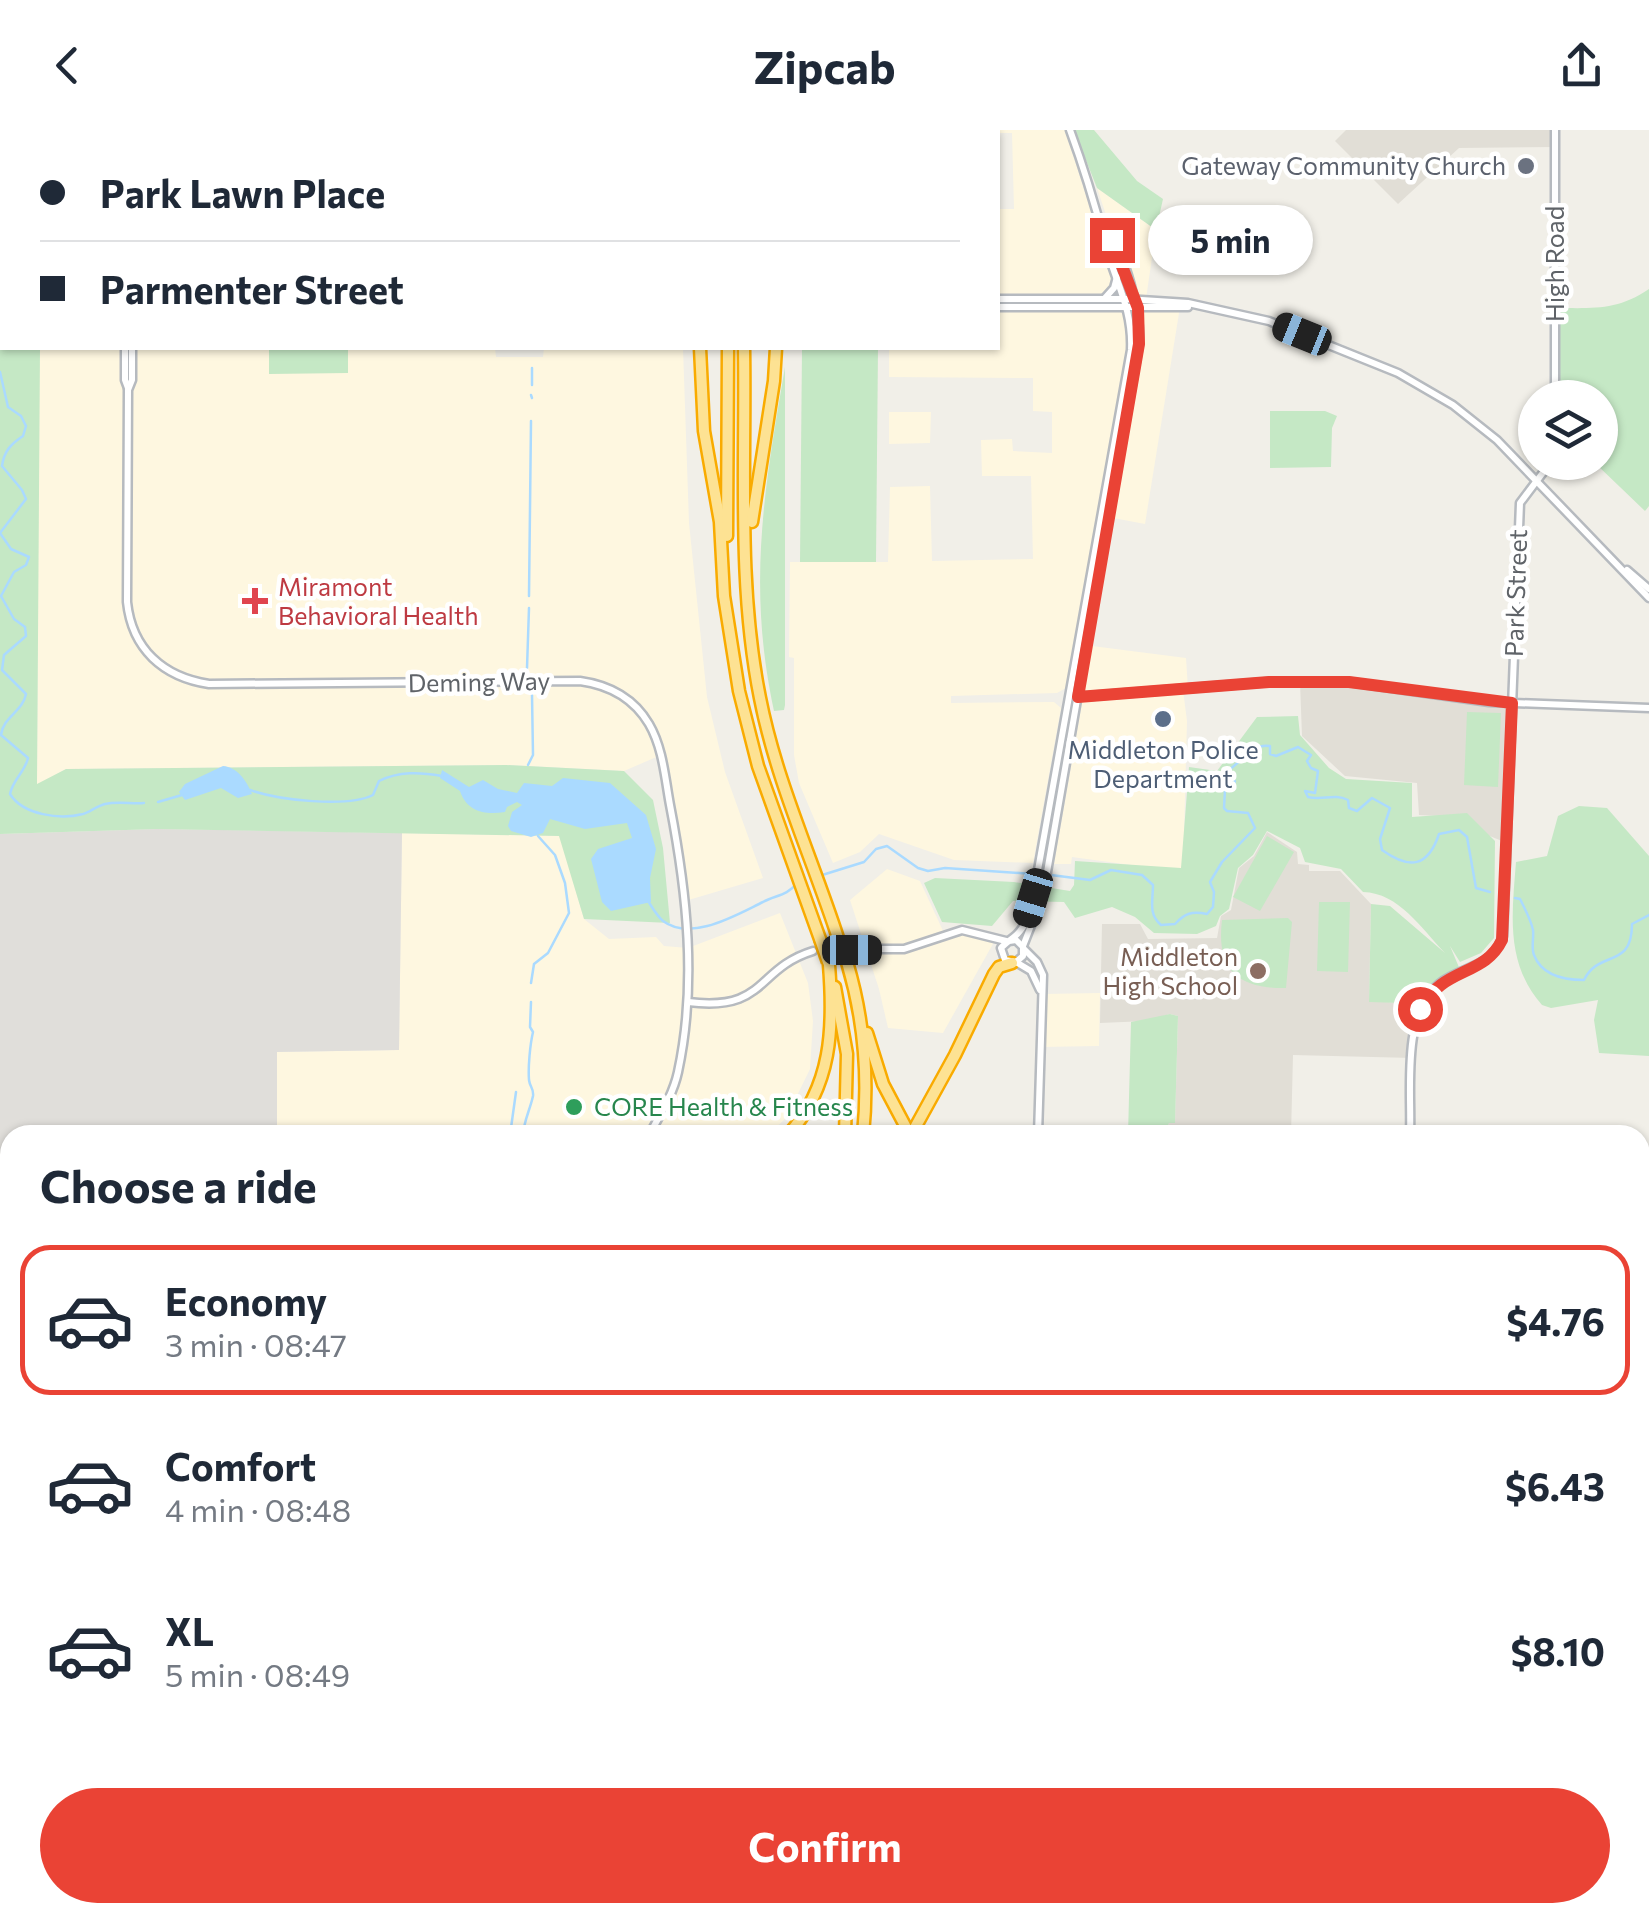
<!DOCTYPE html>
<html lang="en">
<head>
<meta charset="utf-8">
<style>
  body { margin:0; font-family:Commissioner,sans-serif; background:#f6f6f7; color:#1f2937; height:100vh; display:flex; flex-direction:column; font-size:38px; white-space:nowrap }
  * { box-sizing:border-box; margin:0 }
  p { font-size:32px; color:#747a83 }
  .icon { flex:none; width:55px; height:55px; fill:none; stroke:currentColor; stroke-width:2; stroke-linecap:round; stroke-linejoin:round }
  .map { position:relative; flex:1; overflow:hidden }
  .panel { position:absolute; left:0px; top:995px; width:1650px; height:798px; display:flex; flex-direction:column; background:#fff; border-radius:30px 30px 0 0; box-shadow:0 2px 8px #0004 }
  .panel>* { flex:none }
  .top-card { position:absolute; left:0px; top:0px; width:1000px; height:220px; box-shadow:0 2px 8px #0004; display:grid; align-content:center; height:220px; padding:0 40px; background:#fff }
  .buttons { position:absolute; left:1518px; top:250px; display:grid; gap:20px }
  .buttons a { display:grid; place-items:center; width:100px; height:100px; border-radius:50%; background:#fff; box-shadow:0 2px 8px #0004; font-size:50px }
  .end { position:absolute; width:45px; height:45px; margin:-22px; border:12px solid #ea4335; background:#fff; box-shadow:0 0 0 5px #fff }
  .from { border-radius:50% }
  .bubble { position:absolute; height:70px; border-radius:35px; background:#fff; box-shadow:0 2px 8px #0004; font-size:32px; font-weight:700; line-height:70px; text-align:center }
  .car { position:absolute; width:30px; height:60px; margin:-30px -15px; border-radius:12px; box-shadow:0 0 8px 2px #0007; background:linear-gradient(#222 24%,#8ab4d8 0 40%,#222 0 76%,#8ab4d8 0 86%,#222 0) }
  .top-card b { display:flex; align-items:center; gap:35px; height:95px; font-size:38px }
  .top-card b+b { border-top:2px solid #e0e1e3 }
  .top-card i { width:25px; height:25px; background:#1f2937 }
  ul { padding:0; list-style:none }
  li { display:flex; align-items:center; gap:30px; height:150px; margin:0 20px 15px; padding:0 20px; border:5px solid transparent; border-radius:30px }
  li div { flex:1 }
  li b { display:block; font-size:38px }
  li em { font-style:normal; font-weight:700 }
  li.on { border-color:#ea4335 }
  li>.icon { width:90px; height:90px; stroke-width:1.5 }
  h2 { padding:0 40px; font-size:45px; line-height:120px }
  .action { display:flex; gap:20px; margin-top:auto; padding:20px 40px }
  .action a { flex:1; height:115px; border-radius:60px; background:#ea4335; color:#fff; font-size:40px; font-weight:700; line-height:115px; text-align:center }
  header { display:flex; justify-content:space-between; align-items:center; height:130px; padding:0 40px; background:#fff; font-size:45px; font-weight:700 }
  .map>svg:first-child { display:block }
  .commercial { fill:#fef7e0 }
  .industrial { fill:#e0deda }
  .education { fill:#e1ded6 }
  .green { fill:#c5e8c5 }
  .water { fill:#aadaff }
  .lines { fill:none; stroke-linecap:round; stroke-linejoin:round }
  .stream { stroke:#aadaff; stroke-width:2.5 }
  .taxiway { stroke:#d4d3d0; stroke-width:11 }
  .runway { stroke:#d4d3d0; stroke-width:28 }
  .secondary-casing { stroke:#b6babf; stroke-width:11 }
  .primary-casing { stroke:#f2c960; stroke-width:12 }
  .highway-casing { stroke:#f9ab00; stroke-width:15 }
  .secondary { stroke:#fff; stroke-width:6 }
  .primary { stroke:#fff2af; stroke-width:8 }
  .highway { stroke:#fde293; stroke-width:10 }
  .rail-casing { stroke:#b6b7b8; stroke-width:6 }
  .rail { stroke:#fff; stroke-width:2.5; stroke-dasharray:8; stroke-linecap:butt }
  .highway-bridge-casing { stroke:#f9ab00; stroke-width:15; stroke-linecap:butt }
  .highway-bridge { stroke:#fde293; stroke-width:10 }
  .route { stroke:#ea4335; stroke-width:12 }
  .worship-dot { fill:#6b7280; stroke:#fff; stroke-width:4 }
  .health-dot { fill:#e0444e; stroke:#fff; stroke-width:4 }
  .service-dot { fill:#5c6f8a; stroke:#fff; stroke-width:4 }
  .education-dot { fill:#8d6e63; stroke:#fff; stroke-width:4 }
  .leisure-dot { fill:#2e9e5b; stroke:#fff; stroke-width:4 }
  .labels { text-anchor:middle; stroke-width:9; stroke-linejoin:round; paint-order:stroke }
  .worship-label { font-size:25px; fill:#5b616d; stroke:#fff; text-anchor:end }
  .street-label { font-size:25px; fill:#5f6368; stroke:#fff }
  .health-label { font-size:25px; fill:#be3a42; stroke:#fff; text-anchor:start }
  .service-label { font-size:25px; fill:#4e5e75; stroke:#fff }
  .education-label { font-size:25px; fill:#785e54; stroke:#fff; text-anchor:end }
  .leisure-label { font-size:25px; fill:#27864d; stroke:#fff; text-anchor:start }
</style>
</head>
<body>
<header><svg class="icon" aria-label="back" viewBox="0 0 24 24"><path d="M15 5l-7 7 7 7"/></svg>Zipcab<svg class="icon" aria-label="share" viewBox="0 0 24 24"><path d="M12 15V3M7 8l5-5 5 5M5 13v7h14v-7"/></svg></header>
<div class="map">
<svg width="1649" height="1792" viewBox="0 0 1649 1792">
  <rect width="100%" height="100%" fill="#f1efe8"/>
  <g class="commercial">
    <polygon points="797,0 1065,0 1114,153 1108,162 1103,164 998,165 998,79 1014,79 1012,3 797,2"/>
    <polygon points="1097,58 1156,100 1146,169 1136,169 1112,108 1104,101 1107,88"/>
    <polygon points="1138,177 1180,177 1145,394 1108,387 1138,222"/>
    <polygon points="998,180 1117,180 1127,187 1127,223 1066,558 1057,563 951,566 951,573 1054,572 1061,578 1033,733 954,730 879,704 860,722 833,733 799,653 794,625 794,528 789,527 790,432 888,432 890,357 930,356 932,431 1033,429 1031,346 982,346 981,310 1012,309 1013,321 1052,323 1052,282 1033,281 1033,248 889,247 889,218 998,218"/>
    <polygon points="39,218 495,218 496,227 543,227 544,218 683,218 689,393 707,567 725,642 763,748 685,771 661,625 624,641 506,635 66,639 37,655"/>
    <polygon points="889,282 931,282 930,313 889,314"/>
    <polygon points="1092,516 1186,528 1188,559 1183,560 1187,591 1183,742 1072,727 1071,734 1054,734"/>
    <polygon points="402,703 560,706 584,789 609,809 656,807 664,816 688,818 780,783 808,853 813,891 810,939 786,988 768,1005 277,1005 277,922 399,920"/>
    <polygon points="887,739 920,751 945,805 972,803 994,812 943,903 888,898 879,859 850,770"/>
    <polygon points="1100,863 1099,916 1040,917 1043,864"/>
    <polygon points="0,1250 10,1250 10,1726 0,1720"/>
    <polygon points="500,1782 502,1792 45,1792 45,1783"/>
  </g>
  <polygon class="industrial" points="157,699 402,703 399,920 277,922 277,1005 10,1005 10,1199 0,1199 0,704"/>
  <g class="education">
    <polygon points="1346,0 1555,0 1555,17 1459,18 1398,74 1335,11"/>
    <polygon points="1300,552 1349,552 1512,573 1507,713 1440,686 1419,685 1417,653 1345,646 1302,606"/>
    <polygon points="1267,702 1297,722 1298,734 1309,735 1309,741 1340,741 1371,774 1369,871 1400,873 1418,883 1413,928 1293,925 1291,1005 1164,1005 1169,993 1175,992 1178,886 1170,884 1147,891 1100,893 1102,794 1140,794 1148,809 1217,808 1221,786 1231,780 1239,738 1254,726"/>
    <polygon points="1640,1677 1649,1684 1649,1792 1526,1792 1527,1783 1640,1782"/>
  </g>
  <g class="green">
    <polygon points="1074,0 1094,0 1137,51 1163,69 1156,100 1097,58"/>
    <path d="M1649 159V376L1645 381 1595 333 1600 332V268L1555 267V178C1592 178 1617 181 1649 159Z"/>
    <polygon points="0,197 2,218 40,218 37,654 66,639 506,635 624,641 653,670 663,718 670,793 584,789 559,706 157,699 0,704"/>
    <polygon points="269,218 348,218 348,243 269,244"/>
    <polygon points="802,218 878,218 876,432 800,432"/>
    <path d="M785 237V575L784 580 774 581C747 456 764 360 785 237Z"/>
    <polygon points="1270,281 1325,281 1337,286 1332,298 1331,337 1270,338"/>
    <polygon points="1467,582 1501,583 1498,657 1464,655"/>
    <path d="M1298 586 1300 605 1329 638 1346 649 1412 653V687L1467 683 1495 711 1494 808 1481 823 1460 832 1450 816 1461 842 1442 852 1418 883 1400 873 1369 872 1371 774 1390 776 1445 823C1421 798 1399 763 1363 762L1341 739 1305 732 1300 718 1267 701 1253 725 1238 738 1229 779 1220 786 1216 796 1197 804 1154 803 1135 787 1112 777 1075 788 1064 772 1013 771 992 796 942 792 924 753 935 748 1014 752 1070 761 1074 755 1075 731 1181 738 1189 637 1217 641 1257 587Z"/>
    <path d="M1579 676 1607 678 1649 726V926L1599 923 1594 890 1598 870 1551 878 1542 875C1505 833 1512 784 1516 732L1547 726 1558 686Z"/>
    <polygon points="1267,706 1294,722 1260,781 1233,767"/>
    <polygon points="1319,772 1350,772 1348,842 1317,841"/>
    <path d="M1288 788 1292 792 1286 858C1237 859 1216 839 1222 790Z"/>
    <polygon points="1170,884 1178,886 1175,993 1169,993 1164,1005 1128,1005 1131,892"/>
    <polygon points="928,1782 1203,1782 1206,1792 928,1792"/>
  </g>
  <g class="water">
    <path d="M223 636C237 637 247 651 252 664L238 668 221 658 185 670 179 662 185 654Z"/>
    <path d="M442 640 469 657 483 650 498 659 517 663 524 653 552 656 563 648 610 653 646 685 656 719 650 748 651 772 611 781 602 772 591 729 598 719 632 708 627 693 585 699 550 689 543 703 531 707 511 701 508 696 512 682 522 675 517 672 507 677 505 682C485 685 467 682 460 661L440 648Z"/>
  </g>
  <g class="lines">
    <g class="stream">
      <polyline points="0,51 2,51"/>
      <path d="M0 242 8 277 21 286 26 296 23 306C11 314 4 321 2 336L22 360 26 369 0 403 11 419 29 427 26 435 14 442 1 466 14 489 25 497 26 506 4 525 2 540 26 564C23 581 3 587 1 605L28 628C25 642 13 649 10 664 23 685 60 690 83 684 90 682 97 676 105 674 118 671 131 674 144 673"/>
      <polyline points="532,255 532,238"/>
      <polyline points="531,265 532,268"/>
      <polyline points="529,466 531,291"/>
      <polyline points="527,538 529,478"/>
      <polyline points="528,635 533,625 532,565"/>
      <path d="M250 660C278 670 347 678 373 665L379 651C399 641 420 642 442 646"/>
      <polyline points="158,672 182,665"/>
      <path d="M1051 745 1090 750 1111 740 1142 745 1153 755C1153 771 1148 784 1161 795L1175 794C1185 783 1192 781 1207 784L1213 777 1214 762 1210 752 1222 732 1255 698 1248 683 1227 681 1224 678 1225 660 1233 657 1235 651 1228 647 1229 640C1243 630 1252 613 1270 616V624L1276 626 1298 617 1311 625 1307 631 1311 638 1318 641 1315 663 1305 661 1308 667C1322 671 1334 663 1348 670L1349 678 1357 681 1372 668 1390 678 1380 709 1382 720C1410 740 1428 737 1439 704L1459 700 1467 707 1476 758 1490 762"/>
      <polyline points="819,746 864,732 876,719 887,716 918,738 928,741 945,738 1033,744"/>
      <path d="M1515 768 1520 769C1525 779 1531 790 1533 800 1534 808 1531 818 1534 825 1542 846 1565 850 1584 850 1599 819 1632 840 1632 794L1649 785"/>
      <path d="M648 771C652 777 657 786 663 791 691 812 736 785 763 772 776 765 787 766 797 753"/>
      <polyline points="531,853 534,834 548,823 569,783 565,753 555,725 538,706"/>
      <polyline points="510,1005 516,962"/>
      <path d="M523 1005C524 990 530 980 533 966 534 958 530 958 529 950 528 937 530 915 533 902L530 897 531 872"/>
      <polyline points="0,1525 10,1521"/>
      <polyline points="0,1550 3,1560 0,1566"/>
      <polyline points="22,1782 29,1792"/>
    </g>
    <g class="taxiway">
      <polyline points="0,74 2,75"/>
      <polyline points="0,167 2,167"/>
    </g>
    <g class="runway">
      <polyline points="177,2 177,0"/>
      <polyline points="0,17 2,17"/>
    </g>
    <g class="secondary-casing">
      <g id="secondary">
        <polyline points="1555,0 1555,268"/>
        <polyline points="1105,168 1114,158 1117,147"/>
        <polyline points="998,169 1126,169 1188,173 1269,191 1398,243 1453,275 1497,310 1649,468"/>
        <polyline points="998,177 1188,177"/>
        <polyline points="0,185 2,185"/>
        <polyline points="0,194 2,194"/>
        <polyline points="125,218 125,250 128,258"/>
        <path d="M132 218V250L128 260 127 472C132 519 163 547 209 554L580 551C609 555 633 567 649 594 663 618 665 648 670 675 687 763 697 854 678 942 673 965 660 985 649 1005"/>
        <polyline points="1627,440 1649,459"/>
        <polyline points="1077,567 1269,552 1349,552 1489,572 1649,578"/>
        <path d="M1009 811 1016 810 1023 817V826L1016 832 1005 830 1001 818C1007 811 1015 808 1020 801 1028 792 1030 779 1033 768L1131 220C1133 179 1115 151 1105 113 1095 75 1084 38 1070 0"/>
        <path d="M1023 816 1043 765 1139 214C1141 186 1126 119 1104 101"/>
        <polyline points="852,819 904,819 962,800 1006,811"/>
        <polyline points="1024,819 1037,832 1043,845 1038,1005"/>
        <polyline points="1016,832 1031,841 1040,860"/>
        <path d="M688 872C767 882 755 839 813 821"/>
        <path d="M1410 1005C1412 958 1400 881 1443 851 1467 835 1492 837 1503 806L1520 373 1551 332"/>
        <polyline points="1640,1252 1649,1252"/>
        <polyline points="0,1758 10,1745"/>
        <polyline points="0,1770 10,1759"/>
        <polyline points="364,1782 364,1792"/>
        <polyline points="699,1782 703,1792"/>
        <polyline points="706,1782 709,1792"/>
        <polyline points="217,1792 222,1782"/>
        <polyline points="1518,1792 1520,1782"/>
      </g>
    </g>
    <g class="primary-casing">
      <g id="primary">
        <polyline points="1640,1186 1649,1186"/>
        <polyline points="0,1212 10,1212"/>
        <polyline points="0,1224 10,1224"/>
      </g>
    </g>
    <g class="highway-casing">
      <g id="highway">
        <polyline points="735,2 735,0"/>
        <polyline points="746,2 746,0"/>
        <polyline points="763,2 763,0"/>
        <polyline points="777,2 777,0"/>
        <polyline points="700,218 704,301 720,392 724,466 739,561 758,636 820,809"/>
        <path d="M744 218C746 334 737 454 760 568 776 650 812 728 838 808"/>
        <polyline points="752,392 774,251 776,218"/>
        <polyline points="727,406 728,218"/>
        <path d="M847 832C864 889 869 946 863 1005"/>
        <polyline points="835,857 847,924 845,1005"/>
        <polyline points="867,903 883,954 910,1005"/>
        <path d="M788 1005C832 956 834 898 829 835"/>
        <polyline points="911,1005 955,925 994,844 999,837 1012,833"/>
        <polyline points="510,1782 512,1792"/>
        <polyline points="531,1792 532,1782"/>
        <polyline points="545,1792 546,1782"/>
        <polyline points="559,1792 561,1782"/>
      </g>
    </g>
    <use href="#secondary" class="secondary"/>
    <use href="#primary" class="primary"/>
    <use href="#highway" class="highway"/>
    <g class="rail-casing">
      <g id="rail">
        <polyline points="0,1241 10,1242"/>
        <polyline points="1640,1623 1649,1628"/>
      </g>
    </g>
    <use href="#rail" class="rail"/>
    <g class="highway-bridge-casing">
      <g id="highway-bridge">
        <polyline points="838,808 847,832"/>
        <polyline points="820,809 828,832"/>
      </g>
    </g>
    <use href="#highway-bridge" class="highway-bridge"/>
  </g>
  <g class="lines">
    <path class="route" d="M1112 110 1138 178 1139 214 1078 567 1269 552H1349L1512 573 1502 810C1484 847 1444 836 1420 879"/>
  </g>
  <circle class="worship-dot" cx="1526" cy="36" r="10"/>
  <path class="health-dot" d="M250 456h10v10h10v10h-10v10h-10v-10h-10v-10h10z"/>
  <circle class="service-dot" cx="1163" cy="589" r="10"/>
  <circle class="education-dot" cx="1258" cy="841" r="10"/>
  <circle class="leisure-dot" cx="574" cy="977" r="10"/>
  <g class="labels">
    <g class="worship-label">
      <text x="1506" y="45">Gateway Community Church</text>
    </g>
    <g class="street-label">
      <text transform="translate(1555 134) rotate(-90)" y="9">High Road</text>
      <text transform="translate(1516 463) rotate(-88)" y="9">Park Street</text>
      <text transform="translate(479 552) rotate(-1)" y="9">Deming Way</text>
    </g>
    <g class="health-label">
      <text x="278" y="466">Miramont<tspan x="278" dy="29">Behavioral Health</tspan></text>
    </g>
    <g class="service-label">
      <text x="1163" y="629">Middleton Police<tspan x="1163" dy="29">Department</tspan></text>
    </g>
    <g class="education-label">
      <text x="1238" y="836">Middleton<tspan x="1238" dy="29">High School</tspan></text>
    </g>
    <g class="leisure-label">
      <text x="594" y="986">CORE Health &amp; Fitness</text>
    </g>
  </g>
</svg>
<div class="buttons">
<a><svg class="icon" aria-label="layers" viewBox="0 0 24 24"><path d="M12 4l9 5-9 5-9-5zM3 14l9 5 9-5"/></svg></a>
</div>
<i class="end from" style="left:1420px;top:879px"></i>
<i class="end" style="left:1112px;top:110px"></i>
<div class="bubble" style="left:1148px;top:75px;width:165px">5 min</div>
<i class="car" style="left:1302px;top:204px;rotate:292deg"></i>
<i class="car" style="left:1033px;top:768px;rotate:197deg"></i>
<i class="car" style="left:852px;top:820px;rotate:90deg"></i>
<div class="top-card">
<b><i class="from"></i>Park Lawn Place</b>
<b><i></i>Parmenter Street</b>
</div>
<section class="panel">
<h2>Choose a ride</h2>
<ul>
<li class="on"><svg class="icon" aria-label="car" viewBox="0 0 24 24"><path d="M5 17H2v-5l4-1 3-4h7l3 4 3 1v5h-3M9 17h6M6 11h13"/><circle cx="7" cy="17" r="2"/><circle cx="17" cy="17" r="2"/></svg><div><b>Economy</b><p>3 min · 08:47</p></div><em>$4.76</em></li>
<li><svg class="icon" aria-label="car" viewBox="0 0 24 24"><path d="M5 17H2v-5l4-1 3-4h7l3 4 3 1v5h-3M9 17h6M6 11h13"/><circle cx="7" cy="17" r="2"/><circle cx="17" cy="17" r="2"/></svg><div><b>Comfort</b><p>4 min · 08:48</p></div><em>$6.43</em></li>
<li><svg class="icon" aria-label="car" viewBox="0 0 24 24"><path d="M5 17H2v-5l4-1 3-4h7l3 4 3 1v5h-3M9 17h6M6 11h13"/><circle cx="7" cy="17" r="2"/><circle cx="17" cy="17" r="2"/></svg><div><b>XL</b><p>5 min · 08:49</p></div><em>$8.10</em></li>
</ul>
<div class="action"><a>Confirm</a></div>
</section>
</div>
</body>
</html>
